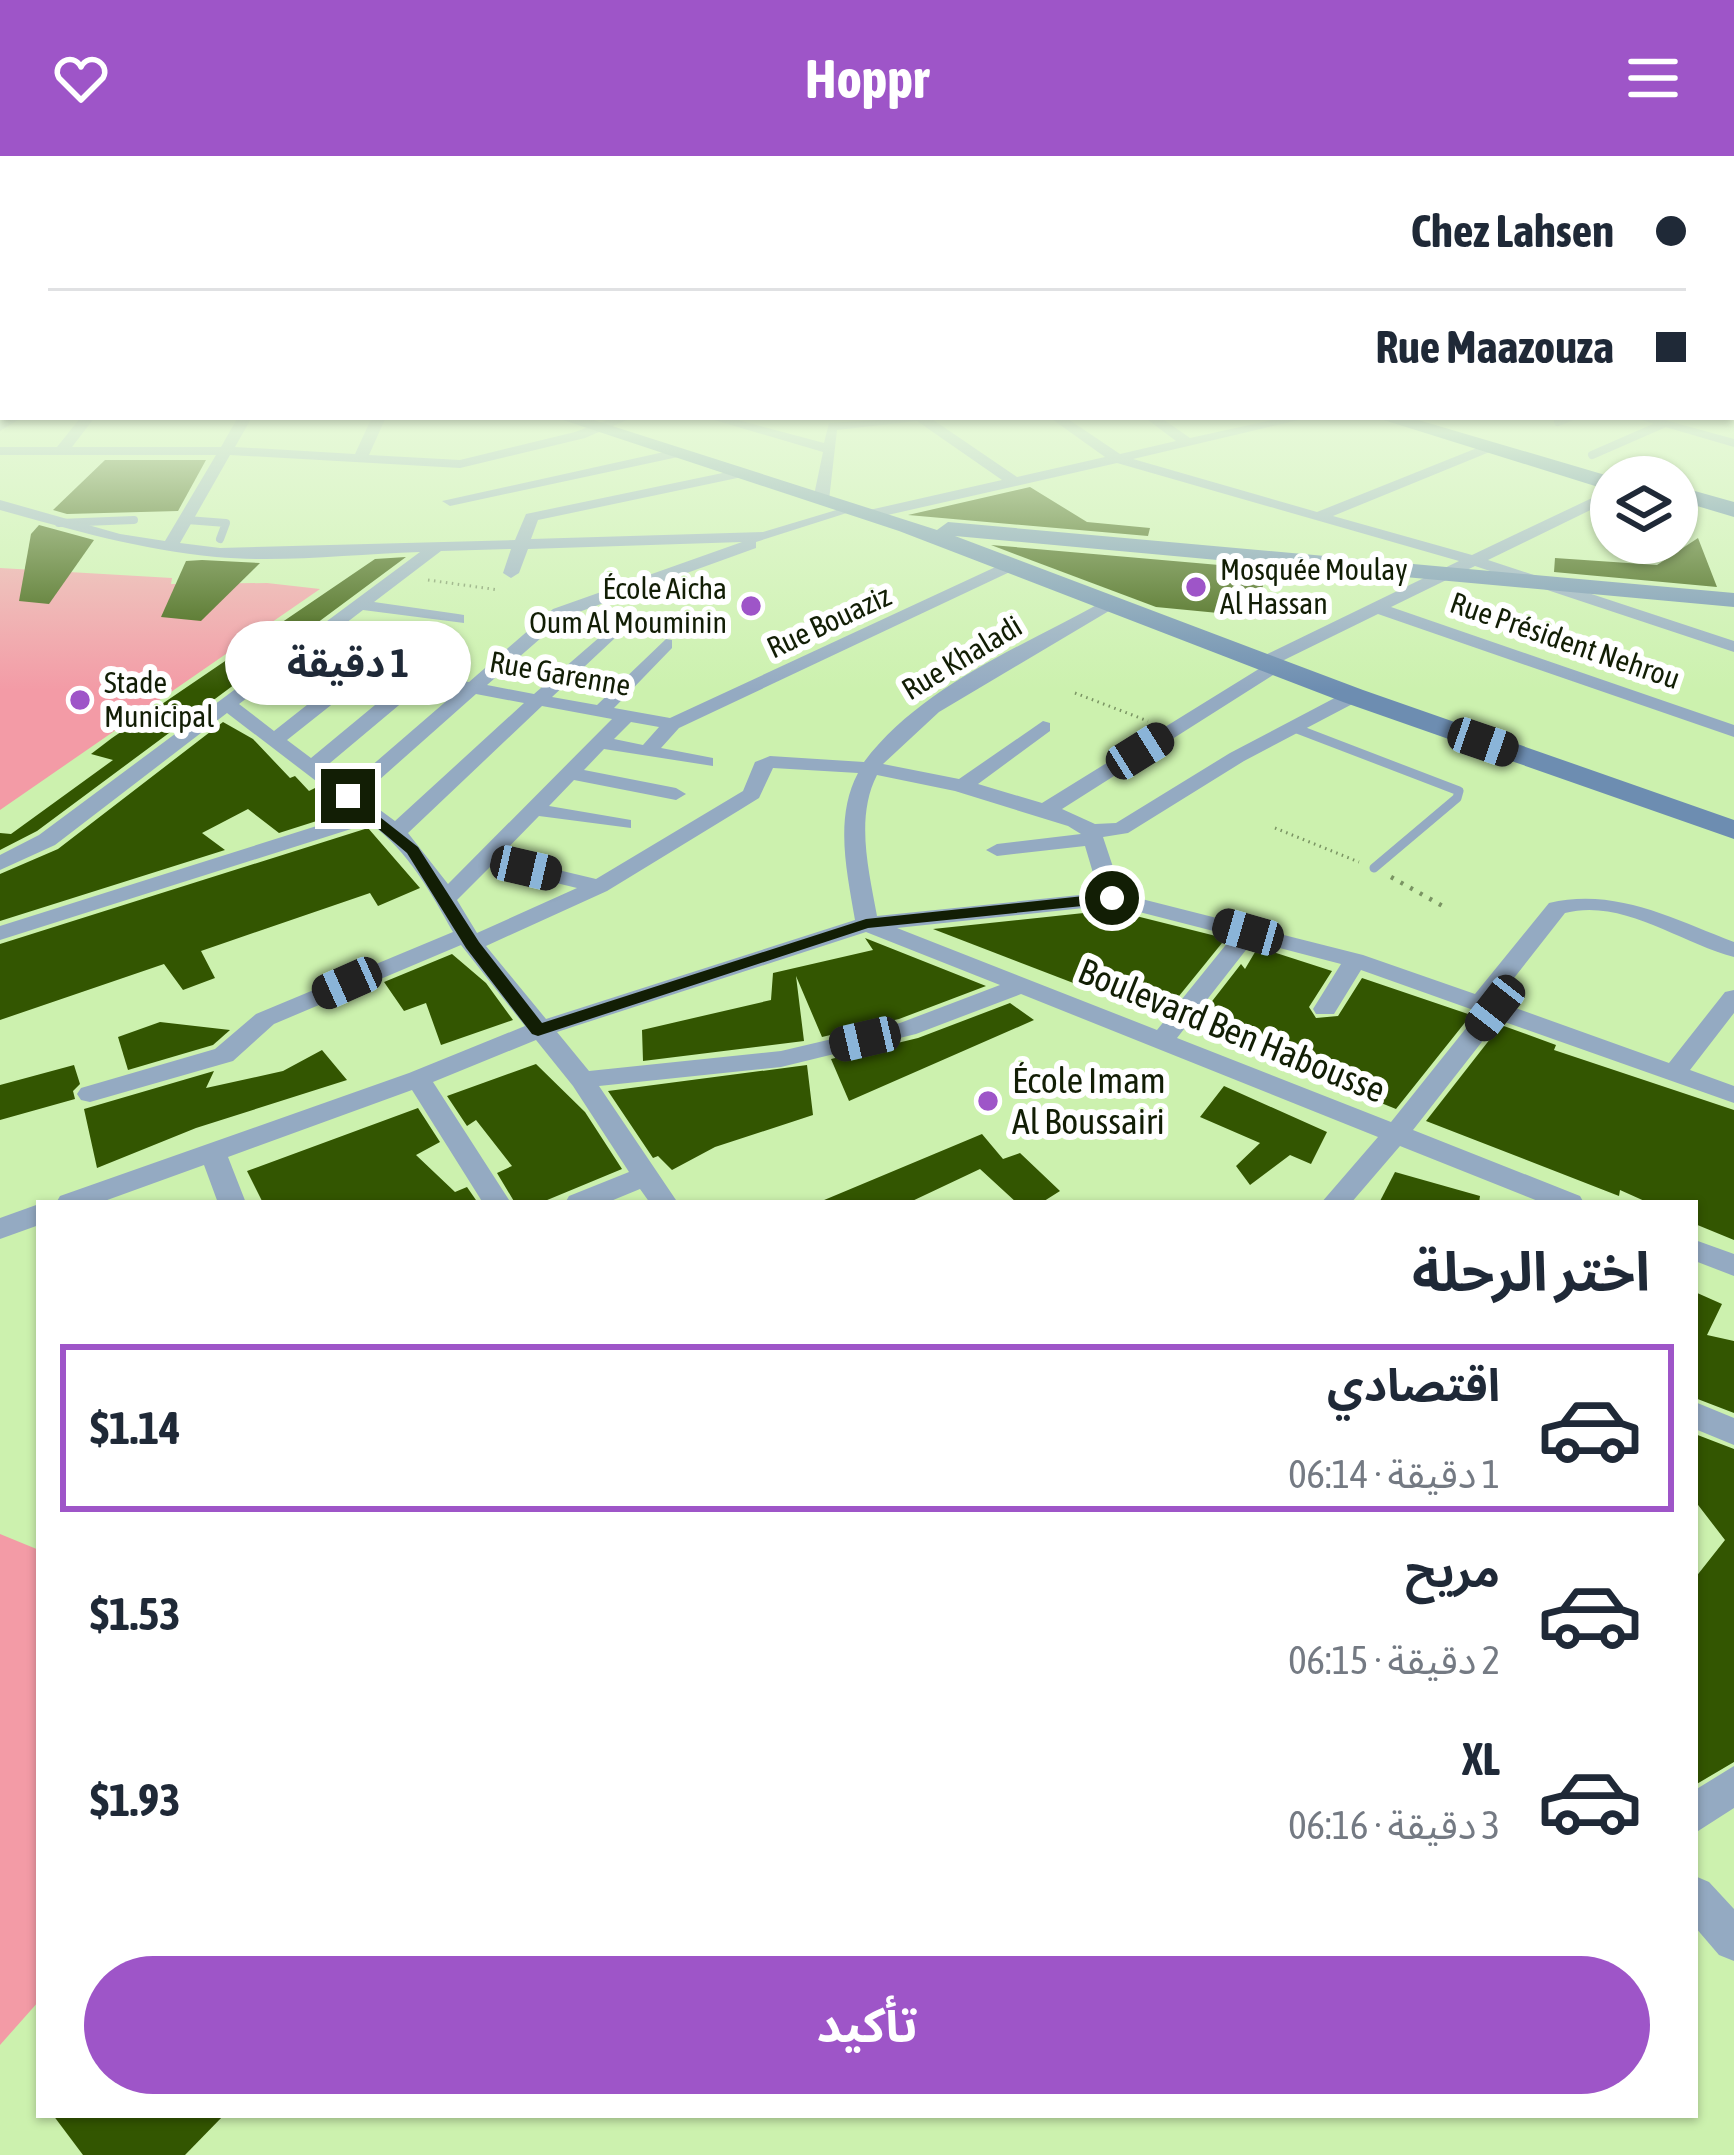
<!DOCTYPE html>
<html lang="ar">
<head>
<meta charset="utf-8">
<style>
  body { margin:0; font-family:"Asap Condensed","Noto Sans Arabic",sans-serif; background:#f6f6f7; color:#1f2937; direction:rtl; height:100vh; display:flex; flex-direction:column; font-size:45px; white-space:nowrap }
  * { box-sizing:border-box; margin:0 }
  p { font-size:39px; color:#747a83 }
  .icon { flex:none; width:66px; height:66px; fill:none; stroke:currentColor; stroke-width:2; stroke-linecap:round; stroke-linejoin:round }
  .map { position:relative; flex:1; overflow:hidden; direction:ltr }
  .panel { position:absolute; left:36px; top:1044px; width:1662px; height:918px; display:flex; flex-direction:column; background:#fff; border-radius:0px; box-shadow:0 3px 9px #0004; direction:rtl }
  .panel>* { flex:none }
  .guide { position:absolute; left:0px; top:0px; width:1734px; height:264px; box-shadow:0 3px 9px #0004; direction:rtl; display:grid; align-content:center; height:264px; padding:0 48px; background:#fff }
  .tools { position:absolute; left:1590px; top:300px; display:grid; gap:24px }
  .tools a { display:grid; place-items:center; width:108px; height:108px; border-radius:50%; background:#fff; box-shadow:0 3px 9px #0004; font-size:60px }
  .end { position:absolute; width:54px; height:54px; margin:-27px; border:15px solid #121e05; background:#fff; box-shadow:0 0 0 6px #fff }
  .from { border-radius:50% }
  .bubble { position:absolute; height:84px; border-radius:42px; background:#fff; box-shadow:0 3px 9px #0004; font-size:39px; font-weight:700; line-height:84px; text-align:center; direction:rtl }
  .car { position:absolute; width:36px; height:72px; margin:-36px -18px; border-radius:15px; box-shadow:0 0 9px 3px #0007; background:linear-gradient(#222 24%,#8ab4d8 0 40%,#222 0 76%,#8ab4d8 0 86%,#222 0) }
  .guide b { display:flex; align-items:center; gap:42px; height:114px; font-size:45px }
  .guide b+b { border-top:3px solid #e0e1e3 }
  .guide i { width:30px; height:30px; background:#1f2937 }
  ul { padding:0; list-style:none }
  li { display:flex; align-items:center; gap:36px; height:168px; margin:0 24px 18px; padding:0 24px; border:6px solid transparent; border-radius:0px }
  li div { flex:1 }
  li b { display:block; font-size:45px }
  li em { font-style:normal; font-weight:700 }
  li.current { border-color:#9e55c8 }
  li>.icon { width:108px; height:108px; stroke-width:1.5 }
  h2 { padding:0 48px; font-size:54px; line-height:144px }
  .button { display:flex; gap:24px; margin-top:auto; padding:24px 48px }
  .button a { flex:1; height:138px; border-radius:72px; background:#9e55c8; color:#fff; font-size:48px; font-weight:700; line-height:138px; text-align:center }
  header { display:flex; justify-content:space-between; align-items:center; height:156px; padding:0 48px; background:#9e55c8; color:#fff; font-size:54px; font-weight:700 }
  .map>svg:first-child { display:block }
  .green { fill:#f39ba6 }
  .building { fill:#335601 }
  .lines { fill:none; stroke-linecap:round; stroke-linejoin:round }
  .path-far1 { stroke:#7a9463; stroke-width:3; stroke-dasharray:1.5 4.5; stroke-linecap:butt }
  .path { stroke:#7a9463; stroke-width:4.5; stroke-dasharray:3 8; stroke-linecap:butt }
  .lane-far1 { stroke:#94aac2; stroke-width:8 }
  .lane { stroke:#94aac2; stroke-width:9 }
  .street { fill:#94aac2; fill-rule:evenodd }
  .secondary { fill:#6d8db1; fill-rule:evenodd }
  .primary { fill:#5178a4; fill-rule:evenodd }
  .route { fill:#121e05 }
  .poi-dot { fill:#9e55c8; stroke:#fff; stroke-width:4.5 }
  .labels { text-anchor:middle; stroke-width:12; stroke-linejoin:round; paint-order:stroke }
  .far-poi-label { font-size:30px; fill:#121e05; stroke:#fff; text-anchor:start }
  .far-street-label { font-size:30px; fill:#121e05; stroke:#fff }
  .street-label { font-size:36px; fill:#121e05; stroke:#fff }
  .poi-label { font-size:36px; fill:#121e05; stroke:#fff; text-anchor:start }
</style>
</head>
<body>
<header><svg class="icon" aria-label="menu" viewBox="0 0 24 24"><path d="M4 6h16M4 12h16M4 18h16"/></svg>Hoppr<svg class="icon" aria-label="heart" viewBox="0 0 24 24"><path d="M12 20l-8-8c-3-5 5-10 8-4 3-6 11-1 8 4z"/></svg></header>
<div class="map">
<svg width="1734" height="1999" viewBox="0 0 1734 1999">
  <rect width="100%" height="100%" fill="#ccf1ae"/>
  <g class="green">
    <polygon points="0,412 172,422 171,428 267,427 320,433 0,654"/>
    <polygon points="0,1378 39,1394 39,1845 0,1889"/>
  </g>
  <g class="building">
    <polygon points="105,304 206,304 178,355 67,358 53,354"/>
    <polygon points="1030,331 1087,366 1150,372 1148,380 908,359"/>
    <polygon points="39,369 94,384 49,448 19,445 31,378"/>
    <polygon points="1698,382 1717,431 1554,416 1555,402 1657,409"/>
    <polygon points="991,389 1265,413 1261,445 1239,459 1156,451"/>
    <polygon points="406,401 37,675 0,694 0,677 11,678 113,604 91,598 112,582 375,403"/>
    <polygon points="186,405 202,404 260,407 201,465 161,461"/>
    <polygon points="223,566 253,583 290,622 295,620 309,635 317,631 348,655 279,677 248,653 202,677 225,694 0,765 0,718 58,693"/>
    <polygon points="368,672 420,732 378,750 370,737 201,795 215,822 183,834 164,808 0,864 0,788"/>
    <polygon points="1112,754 1216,780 1222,787 1162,861 933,773"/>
    <polygon points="865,782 986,830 899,863 822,881 796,820 804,885 643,905 642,874 771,844 773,817 873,794"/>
    <polygon points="1258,791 1332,815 1309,851 1316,862 1338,860 1362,822 1471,859 1396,953 1192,871 1241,808 1245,813"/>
    <polygon points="452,798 486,827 513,864 441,889 426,847 404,855 384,826"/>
    <polygon points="1010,847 1034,864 849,945 831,903 918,882"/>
    <polygon points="160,866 230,874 213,889 128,914 118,881"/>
    <polygon points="1501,869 1556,889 1554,894 1734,954 1734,1084 1695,1068 1695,1047 1649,1047 1620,1034 1619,1040 1426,965"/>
    <polygon points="322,894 347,924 196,972 97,1012 84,953 214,915 206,932 283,915"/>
    <polygon points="536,908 585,956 622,1013 540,1047 515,1047 497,1017 512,1010 476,964 467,970 447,940"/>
    <polygon points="74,909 80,928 73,935 75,943 0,964 0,929"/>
    <polygon points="807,909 813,959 715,991 672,1014 658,1000 653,1002 608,935"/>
    <polygon points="1224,930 1327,976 1311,1008 1290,999 1250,1029 1236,1010 1260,987 1200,961"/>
    <polygon points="418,952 440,986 416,999 455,1036 467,1031 478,1047 263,1047 247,1015"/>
    <polygon points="982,978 1003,1003 1020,997 1060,1035 1041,1047 1017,1047 980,1013 908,1047 817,1047"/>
    <polygon points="1395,1016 1480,1040 1479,1047 1379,1047"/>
    <polygon points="1695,1136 1722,1148 1707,1179 1734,1185 1734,1257 1695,1242"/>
    <polygon points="1695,1278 1734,1293 1734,1606 1695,1629 1695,1422 1725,1384 1695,1345"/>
    <polygon points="53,1959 224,1959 185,1999 83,1999"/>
  </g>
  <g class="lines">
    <g class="path-far1">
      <polyline points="428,424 499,434"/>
      <polyline points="1075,537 1148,565"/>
      <polyline points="1275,672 1359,706"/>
    </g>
    <polyline class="path" points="1391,721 1448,753"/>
    <g class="lane-far1">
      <polyline points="1558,266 1571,261"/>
      <polyline points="1592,299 1663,268"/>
      <polyline points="187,364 226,367 220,383"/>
      <polyline points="59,367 134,364"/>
    </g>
    <polyline class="lane" points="1292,571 1459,635 1457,642 1374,712"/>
    <g class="street">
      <polygon points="7,261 23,261 0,275 0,265"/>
      <path d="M81 261H95L72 291H221L238 261H252L235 291 355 298 372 261H386L369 299 460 304 575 276 615 261H634L585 282 460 312 230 299 180 387 220 392 515 384 526 358 737 314 742 315V321L538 364 531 383 763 376 853 349V355L756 386V392L565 461 487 529 534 538 609 473 618 478 615 482 552 541 597 549 666 483 672 484V492L614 552 670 562 1002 408H1014V414L679 572 661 592 713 602V610L604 593 584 614 676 632 686 638 676 644 574 624 549 650 631 664V672L539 660 500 700 596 723 743 635 755 606 770 600 864 606C921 530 1023 490 1104 445L1119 449 939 556 883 608 959 623 1043 565 1050 567V575L978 628 1042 647 1262 511 1256 506 1259 502 1459 405 1117 307 870 363 865 361V355L1002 324 917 265 837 274 829 344 821 349 813 344 823 296 704 261H727L824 287 829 267 929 261 1017 321 1105 301 1049 261H1065L1120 298 1176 285 1144 261H1160L1190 282 1286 261H1311L1133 303 1317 356 1487 288 1494 292 1492 295 1333 360 1472 399 1611 333V344L1488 404 1734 485V496L1475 410 1391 451 1734 569V581L1378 458 1280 506 1281 514 1062 653 1095 668 1116 667 1230 597 1346 536H1360V544L1244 605 1128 677 1103 681 1122 738 1363 799 1475 838 1549 747C1615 731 1674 763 1734 786V801C1680 787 1623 742 1565 757L1496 845 1669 907 1725 836 1734 834V857L1690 914 1734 930V947L1499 864 1413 974 1580 1040 1584 1047H1543L1400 990 1351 1047H1321L1378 981 1021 838 916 878 781 911 599 930 678 1047H650L640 1033 606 1047H565L569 1040 629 1016 573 930 536 884 433 926 511 1047H483L412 934 228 1001 246 1047H218L204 1009 99 1047H56L60 1040 409 917 525 870 461 789 274 868 233 905 90 946 81 944 77 938 81 932 215 893 256 858 453 776C431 737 409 696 370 667L0 784V770L358 657 227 557 55 689 0 714V699L39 679 420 396C353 398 282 407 216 401 142 394 72 374 0 354V344L120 378 165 385 216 299H0V291H57ZM742 386 553 453 469 526 434 520 466 491 457 486 415 516 380 510 409 485 400 480 362 507 307 497 363 454 464 467V459L458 458 374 446 441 395 511 393 503 417 511 422 519 417 528 393ZM296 505 350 515 274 575 239 548ZM369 519 404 525 311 602 287 584ZM423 529 458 535 348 630 324 612ZM476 538 524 547 395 665 361 640ZM542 550 612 563 448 728 408 677ZM631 566 659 571 643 589 614 583ZM773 612 858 617C834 662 847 716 855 764L546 863 486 790 607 735 738 655 759 642ZM877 619 955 635 1068 670 1081 678 997 688 986 694 997 700 1085 690 1099 737 877 760C869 715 855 662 877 619ZM490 711 577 732 477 777 457 744ZM1112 749 1233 780 1157 874 897 772ZM866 776 1000 829 900 867 781 895 589 915 557 876ZM1253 785 1341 808 1313 853 1316 858H1334L1361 814 1479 856 1391 966 1177 882Z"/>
      <polygon points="1631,261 1654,261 1734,283 1734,291"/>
      <polygon points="673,294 678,295 678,301 450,350 442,345"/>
      <polygon points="39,1048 39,1069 0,1083 0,1062"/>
      <polygon points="1695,1084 1734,1098 1734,1120 1695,1105"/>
      <polygon points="1695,1246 1734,1262 1734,1289 1695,1273"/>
      <polygon points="1734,1610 1734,1652 1695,1677 1695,1634"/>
      <polygon points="1695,1720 1709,1726 1734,1753 1734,1805 1719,1799 1695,1771"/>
    </g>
    <polygon class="secondary" points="554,261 584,261 937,374 948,366 1734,437 1734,451 955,380 1363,534 1734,664 1734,683 1343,546 899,375"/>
    <g class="primary">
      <polygon points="1374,261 1408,261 1612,321 1611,335"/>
      <polygon points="1677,330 1734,346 1734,361 1677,344"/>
    </g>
  </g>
  <linearGradient id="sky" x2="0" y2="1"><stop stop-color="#85bbb3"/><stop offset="0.48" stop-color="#e8f9db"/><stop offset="1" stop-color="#e8f9db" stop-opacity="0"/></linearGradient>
  <rect width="1734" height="534" fill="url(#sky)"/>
  <polygon class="route" points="348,636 418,691 479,786 542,867 866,763 1112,737 1120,742 1112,747 868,772 538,880 532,878 466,792 407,697 343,643"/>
  <g class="poi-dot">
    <circle cx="1196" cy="431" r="12"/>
    <circle cx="751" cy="450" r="12"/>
    <circle cx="80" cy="544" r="12"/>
    <circle cx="988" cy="945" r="12"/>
  </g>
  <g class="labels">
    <g class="far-poi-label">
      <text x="1220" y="424">Mosquée Moulay<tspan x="1220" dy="34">Al Hassan</tspan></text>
      <text x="727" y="443" text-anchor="end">École Aicha<tspan x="727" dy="34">Oum Al Mouminin</tspan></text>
      <text x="104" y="537">Stade<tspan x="104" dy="34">Municipal</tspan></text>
    </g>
    <g class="far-street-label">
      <text transform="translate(829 466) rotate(-25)" y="10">Rue Bouaziz</text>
      <text transform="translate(1565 485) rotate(19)" y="10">Rue Président Nehrou</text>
      <text transform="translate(962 502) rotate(-31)" y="10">Rue Khaladi</text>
      <text transform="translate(560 518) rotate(10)" y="10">Rue Garenne</text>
    </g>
    <g class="street-label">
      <text transform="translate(1232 874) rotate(22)" y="13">Boulevard Ben Habousse</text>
    </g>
    <g class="poi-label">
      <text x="1012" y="937">École Imam<tspan x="1012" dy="41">Al Boussairi</tspan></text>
    </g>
  </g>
</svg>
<div class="tools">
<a><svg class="icon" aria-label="layers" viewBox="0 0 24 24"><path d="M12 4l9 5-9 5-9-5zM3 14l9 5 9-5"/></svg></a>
</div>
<i class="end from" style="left:1112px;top:742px"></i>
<i class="end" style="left:348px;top:640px"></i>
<div class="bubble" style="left:225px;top:465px;width:246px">1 دقيقة</div>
<i class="car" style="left:1483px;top:586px;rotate:109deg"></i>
<i class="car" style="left:1140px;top:595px;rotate:58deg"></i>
<i class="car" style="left:526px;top:712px;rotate:103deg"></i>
<i class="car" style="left:1248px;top:776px;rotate:286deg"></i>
<i class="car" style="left:347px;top:827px;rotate:246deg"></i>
<i class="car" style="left:1495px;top:852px;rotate:218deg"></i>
<i class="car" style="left:865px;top:883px;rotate:257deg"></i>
<div class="guide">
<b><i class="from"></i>Chez Lahsen</b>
<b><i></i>Rue Maazouza</b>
</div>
<section class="panel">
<h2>اختر الرحلة</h2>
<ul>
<li class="current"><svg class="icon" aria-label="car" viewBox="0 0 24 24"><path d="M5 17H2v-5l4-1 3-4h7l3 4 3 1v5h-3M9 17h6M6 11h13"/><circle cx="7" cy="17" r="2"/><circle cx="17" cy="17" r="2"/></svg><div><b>اقتصادي</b><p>1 دقيقة · 06:14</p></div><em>$1.14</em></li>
<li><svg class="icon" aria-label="car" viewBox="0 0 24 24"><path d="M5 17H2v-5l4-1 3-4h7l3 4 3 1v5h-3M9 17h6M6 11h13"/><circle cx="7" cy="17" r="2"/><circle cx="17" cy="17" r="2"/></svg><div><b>مريح</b><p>2 دقيقة · 06:15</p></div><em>$1.53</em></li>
<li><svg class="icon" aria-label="car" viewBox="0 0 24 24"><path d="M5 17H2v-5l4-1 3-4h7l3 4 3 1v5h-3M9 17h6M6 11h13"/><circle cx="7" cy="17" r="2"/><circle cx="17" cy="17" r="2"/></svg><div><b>XL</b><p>3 دقيقة · 06:16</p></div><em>$1.93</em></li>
</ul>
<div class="button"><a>تأكيد</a></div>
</section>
</div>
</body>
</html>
